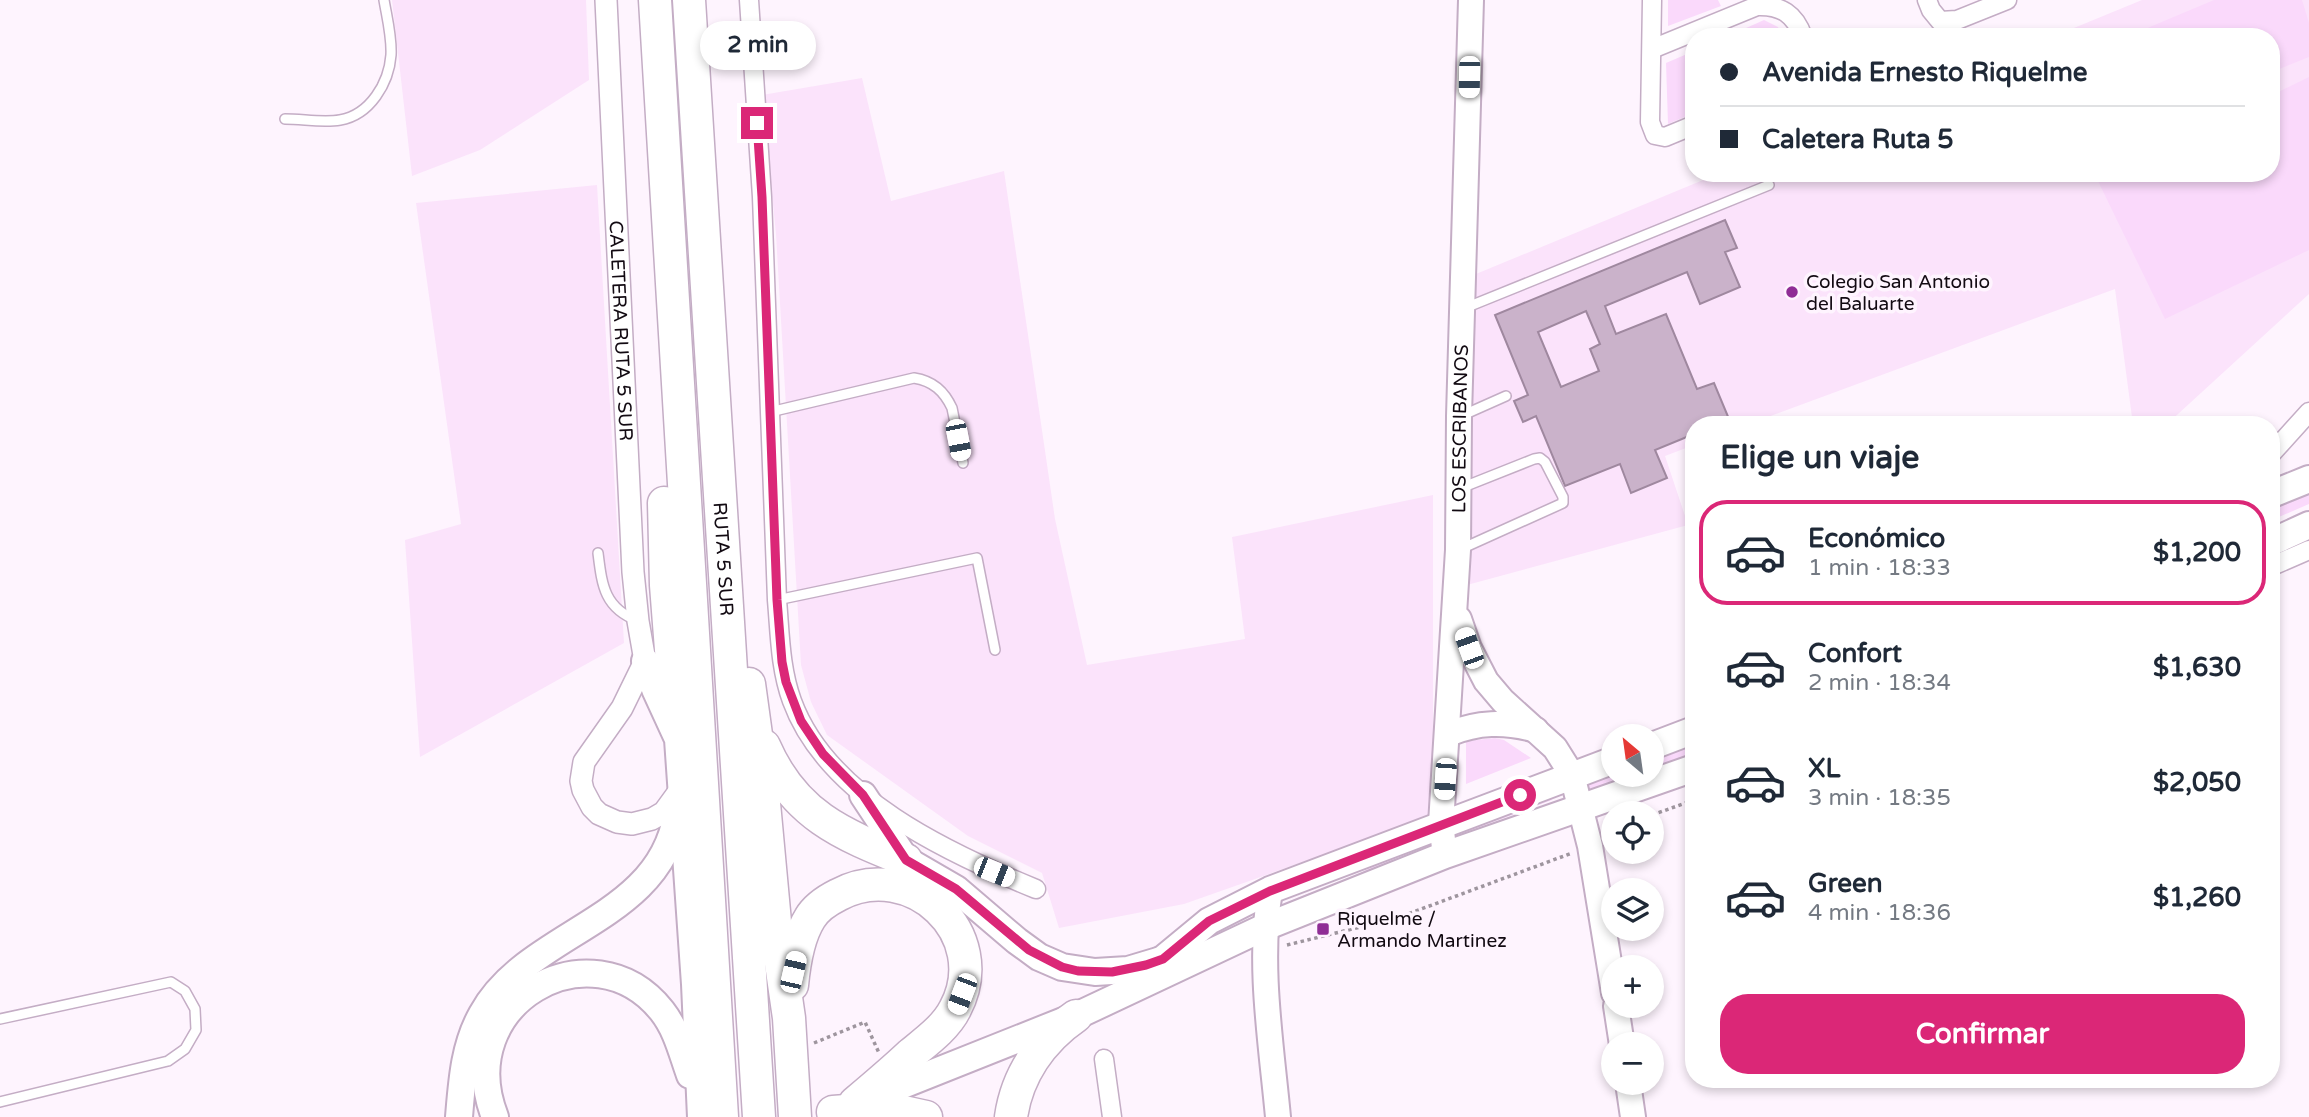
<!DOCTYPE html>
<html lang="es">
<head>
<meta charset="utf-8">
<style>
  body { margin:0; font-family:"Varela Round",sans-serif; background:#f2f2f3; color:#1f2937; height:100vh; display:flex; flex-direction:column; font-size:26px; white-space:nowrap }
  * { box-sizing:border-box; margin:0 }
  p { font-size:23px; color:#747a83 }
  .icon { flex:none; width:38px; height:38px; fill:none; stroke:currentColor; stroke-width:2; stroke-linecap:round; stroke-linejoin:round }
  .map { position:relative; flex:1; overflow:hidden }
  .details { position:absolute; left:1685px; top:416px; width:595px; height:672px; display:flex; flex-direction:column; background:#fff; border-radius:28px; box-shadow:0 4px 10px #0003 }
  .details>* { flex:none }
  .banner { position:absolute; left:1685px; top:28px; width:595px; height:154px; border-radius:28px; box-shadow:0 4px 10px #0003; display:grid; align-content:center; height:154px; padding:0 35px; background:#fff }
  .needle { width:46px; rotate:331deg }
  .fabs { position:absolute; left:1601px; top:724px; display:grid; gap:14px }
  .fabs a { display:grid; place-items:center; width:63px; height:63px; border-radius:50%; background:#fff; box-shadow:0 4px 10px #0003; font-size:35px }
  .end { position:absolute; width:32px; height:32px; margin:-16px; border:9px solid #db2777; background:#fff; box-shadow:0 0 0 4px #fff }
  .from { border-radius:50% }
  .bubble { position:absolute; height:49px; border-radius:24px; background:#fff; box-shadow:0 4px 10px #0003; font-size:23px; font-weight:700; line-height:49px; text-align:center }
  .car { position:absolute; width:21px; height:42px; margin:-21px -10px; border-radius:9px; box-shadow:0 0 5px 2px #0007; background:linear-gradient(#fff 24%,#345 0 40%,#fff 0 76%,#345 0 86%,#fff 0) }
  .banner b { display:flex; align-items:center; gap:24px; height:66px; font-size:26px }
  .banner b+b { border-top:2px solid #e0e1e3 }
  .banner i { width:18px; height:18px; background:#1f2937 }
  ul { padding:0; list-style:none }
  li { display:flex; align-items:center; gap:21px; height:105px; margin:0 14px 10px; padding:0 21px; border:4px solid transparent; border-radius:28px }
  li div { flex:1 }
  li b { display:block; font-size:26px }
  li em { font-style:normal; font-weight:700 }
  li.selected { border-color:#db2777 }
  li>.icon { width:63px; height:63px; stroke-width:1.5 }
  h2 { padding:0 35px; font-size:32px; line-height:84px }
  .cta { display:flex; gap:14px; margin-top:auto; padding:14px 35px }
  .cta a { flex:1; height:80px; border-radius:28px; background:#db2777; color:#fff; font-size:28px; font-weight:700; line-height:80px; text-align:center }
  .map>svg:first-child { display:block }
  .built { fill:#fbe3fb }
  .green { fill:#fad9fb }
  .building { fill:#cab2ca; stroke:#9f889f; stroke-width:2; fill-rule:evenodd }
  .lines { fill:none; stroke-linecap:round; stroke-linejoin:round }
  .service-casing { stroke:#c4adc5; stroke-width:12 }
  .minor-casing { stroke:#c4adc5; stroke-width:21 }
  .tertiary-casing { stroke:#c4adc5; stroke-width:24 }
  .secondary-casing { stroke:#c4adc5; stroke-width:28 }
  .primary-casing { stroke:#c4adc5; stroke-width:30 }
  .motorway-casing { stroke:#c4adc5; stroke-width:35 }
  .path { stroke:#9e959e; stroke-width:3.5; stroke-dasharray:3.5 3.5; stroke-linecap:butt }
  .service { stroke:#fff; stroke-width:9 }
  .minor { stroke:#fff; stroke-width:18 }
  .tertiary { stroke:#fff; stroke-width:21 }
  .secondary { stroke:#fff; stroke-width:24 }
  .primary { stroke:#fff; stroke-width:26 }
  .motorway { stroke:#fff; stroke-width:32 }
  .route { stroke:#db2777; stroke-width:9 }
  .poi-dot { fill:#8f2d95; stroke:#fef4fe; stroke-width:2.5 }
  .labels { text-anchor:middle; stroke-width:7; stroke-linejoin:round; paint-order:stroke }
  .poi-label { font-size:19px; fill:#120a12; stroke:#fef4fe; text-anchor:start }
  .street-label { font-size:19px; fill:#120a12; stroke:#fef4fe }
</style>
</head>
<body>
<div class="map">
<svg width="2309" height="1117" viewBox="0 0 2309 1117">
  <rect width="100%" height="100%" fill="#fef4fe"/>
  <g class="built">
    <polygon points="392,0 586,0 589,80 480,150 412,176"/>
    <polygon points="2142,0 2309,0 2309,294 2166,425 2133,425 2115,289 1746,425 1694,425 1694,445 1665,456 1688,525 1467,585 1476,274 1720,173 2272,173 2272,37 2052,37"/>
    <polygon points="862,78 891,201 1004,171 1055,519 1087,665 1245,639 1232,537 1433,495 1433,816 1184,904 1059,928 1042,873 968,836 827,735 811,702 801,665 776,234 762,95"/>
    <polygon points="597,185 624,643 420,757 405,540 461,524 416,203"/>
  </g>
  <g class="green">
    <polygon points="1668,0 1718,0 1721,6 1668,26"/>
    <polygon points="2214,0 2302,0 2309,23 2309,57 2272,72 2272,37 2126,37"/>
    <polygon points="1764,20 1778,27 1783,37 1726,37"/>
    <polygon points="1694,51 1694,113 1668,124 1666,63"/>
    <polygon points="2309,77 2309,250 2165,319 2097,179 2109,173 2272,173 2272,95"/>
    <polygon points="2309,488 2309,504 2272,520 2272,504"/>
    <polygon points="1495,738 1504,740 1531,758 1466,784 1466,741"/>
    <polygon points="1694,739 1694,757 1652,772 1652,756"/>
    <polygon points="1613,772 1614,775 1642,775 1587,794 1584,783"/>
    <polygon points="1550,795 1552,800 1459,835 1458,830"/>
    <polygon points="1436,837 1437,843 1397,858 1363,878 1277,912 1285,903 1359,874 1394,853"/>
  </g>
  <path class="building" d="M1725 220 1737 248 1725 252 1740 287 1700 304 1687 272 1605 306 1616 334 1666 314 1697 389 1714 383 1729 419 1714 425H1694V434L1655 450 1667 478 1631 493 1620 464 1565 486 1536 416 1523 422 1514 401 1528 395 1495 315ZM1586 311 1600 344 1590 349 1599 371 1561 387 1538 332Z"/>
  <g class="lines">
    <g class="service-casing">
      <g id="service">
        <path d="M285 119C303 119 323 123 340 120 370 115 389 83 391 55 392 37 387 18 384 0"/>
        <polyline points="1465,308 1769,185"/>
        <path d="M770 412 914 378C933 381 944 391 952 408L963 463"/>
        <polyline points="1461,416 1506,396"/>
        <polyline points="1461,549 1563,503 1563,497 1545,462 1540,458 1534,459 1461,488"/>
        <path d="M598 553C602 585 604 608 638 621"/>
        <polyline points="777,600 977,558 995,650"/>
        <polyline points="0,1019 171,982 185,991 195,1009 196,1030 185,1049 168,1061 0,1102"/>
      </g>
    </g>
    <g class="minor-casing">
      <g id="minor">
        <path d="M749 0 762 197 777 600C780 634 780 668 792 701 827 797 948 853 1036 889"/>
        <polyline points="1652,0 1650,122 1655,135 1665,137 1694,125"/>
        <polyline points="1927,0 1931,10 1940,21 1957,20 2007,0"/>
        <path d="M1652 49 1757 6C1781 5 1795 14 1803 37"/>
        <polyline points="2272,453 2309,412"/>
        <polyline points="2272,566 2309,550"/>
        <polyline points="1104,1059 1112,1117"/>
      </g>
    </g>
    <g class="tertiary-casing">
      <g id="tertiary">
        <path id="s1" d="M606 0 633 572 638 621 645 661 622 708 584 762 581 781 583 790 592 807 599 814 617 822 632 824 652 819 664 812 680 790"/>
      </g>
    </g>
    <g class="secondary-casing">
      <g id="secondary">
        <polyline points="1459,619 1469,648 1486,681 1503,701 1555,748 1572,775 1590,846 1614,993"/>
        <path d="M1448 734C1478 722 1504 721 1536 730"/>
        <path id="s2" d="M1445 855 1441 824 1458 550 1459 416 1471 0"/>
        <path d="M1270 890C1258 965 1271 1042 1278 1117"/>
        <polyline points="1616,1006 1622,1045"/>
        <polyline points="1628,1083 1633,1117"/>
      </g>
    </g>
    <g class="primary-casing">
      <g id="primary">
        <polyline points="2272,494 2309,479"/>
        <polyline points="2272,542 2309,525"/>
        <polyline points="645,661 655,689 678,739 695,984 701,1117"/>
        <polyline points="1652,746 1694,730"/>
        <polyline points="863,795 906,860 956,889 1017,941 1039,957 1062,967 1095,972 1128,970 1158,961"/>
        <polyline points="1143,970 1163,959 1209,921 1270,890 1614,760"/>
        <polyline points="865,1100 1076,1016 1265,927 1445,855 1694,768"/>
        <path d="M459 1117C462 1081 464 1046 482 1014 528 930 660 922 677 814"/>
        <path d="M495 1117C450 1003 592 923 662 1011 677 1030 682 1053 690 1075"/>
      </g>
    </g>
    <g class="motorway-casing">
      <g id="motorway">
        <polyline points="655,0 722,1117"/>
        <path id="s3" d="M689 0 759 1117"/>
        <polyline points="664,503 666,585 677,727"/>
        <polyline points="749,684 761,771 775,922 789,1018 795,1117"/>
        <path d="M764 746C794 815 841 834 906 860"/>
        <path d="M792 985C794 964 798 937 810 918 816 908 828 900 838 895 911 856 995 934 955 1009 946 1027 927 1041 911 1054 893 1071 874 1087 855 1103"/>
        <polyline points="833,1112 885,1108 926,1117"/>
        <path d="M1011 1117C1017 1075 1041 1040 1076 1016"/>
      </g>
    </g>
    <g class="path">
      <polyline points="1652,815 1694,800"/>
      <polyline points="1287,945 1397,918 1572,853"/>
      <polyline points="814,1043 865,1022 879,1053"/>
    </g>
    <use href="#service" class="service"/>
    <use href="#minor" class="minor"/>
    <use href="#tertiary" class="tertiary"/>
    <use href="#secondary" class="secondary"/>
    <use href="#primary" class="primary"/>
    <use href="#motorway" class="motorway"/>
  </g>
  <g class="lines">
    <polyline class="route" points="757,123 762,197 777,600 782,662 786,682 801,721 823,754 863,795 906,860 956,889 1029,950 1062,967 1078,971 1112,972 1146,965 1163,959 1209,921 1270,891 1520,795"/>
  </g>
  <g class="poi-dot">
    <circle cx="1792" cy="292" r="7"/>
    <rect x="1316" y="922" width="14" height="14" rx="3.5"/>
  </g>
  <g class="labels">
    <g class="poi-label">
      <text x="1806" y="288">Colegio San Antonio<tspan x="1806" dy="22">del Baluarte</tspan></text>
      <text x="1337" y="925">Riquelme /<tspan x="1337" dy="22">Armando Martinez</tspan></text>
    </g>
    <g class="street-label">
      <text dy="7" stroke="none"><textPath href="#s1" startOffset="331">CALETERA RUTA 5 SUR</textPath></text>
      <text dy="7" stroke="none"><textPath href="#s2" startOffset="427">LOS ESCRIBANOS</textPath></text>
      <text dy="7" stroke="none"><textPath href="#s3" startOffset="560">RUTA 5 SUR</textPath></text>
    </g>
  </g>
</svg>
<div class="fabs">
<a><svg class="needle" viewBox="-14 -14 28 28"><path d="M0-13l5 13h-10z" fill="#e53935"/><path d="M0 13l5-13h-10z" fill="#747a83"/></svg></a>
<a><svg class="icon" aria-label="locate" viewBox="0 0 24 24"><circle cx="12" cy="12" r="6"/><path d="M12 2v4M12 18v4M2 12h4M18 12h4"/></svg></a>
<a><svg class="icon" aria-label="layers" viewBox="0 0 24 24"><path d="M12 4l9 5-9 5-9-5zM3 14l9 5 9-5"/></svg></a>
<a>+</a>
<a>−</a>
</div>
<i class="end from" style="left:1520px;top:795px"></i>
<i class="end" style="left:757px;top:123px"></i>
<div class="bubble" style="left:700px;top:21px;width:116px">2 min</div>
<i class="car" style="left:1469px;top:77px;rotate:181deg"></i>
<i class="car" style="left:958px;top:440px;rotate:169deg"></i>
<i class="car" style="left:1469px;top:648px;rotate:340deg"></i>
<i class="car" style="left:1445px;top:779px;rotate:184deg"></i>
<i class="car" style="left:994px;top:872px;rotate:112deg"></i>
<i class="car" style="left:793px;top:972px;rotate:13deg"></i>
<i class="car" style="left:962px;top:994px;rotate:201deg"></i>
<div class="banner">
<b><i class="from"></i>Avenida Ernesto Riquelme</b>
<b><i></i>Caletera Ruta 5</b>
</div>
<section class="details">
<h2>Elige un viaje</h2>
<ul>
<li class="selected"><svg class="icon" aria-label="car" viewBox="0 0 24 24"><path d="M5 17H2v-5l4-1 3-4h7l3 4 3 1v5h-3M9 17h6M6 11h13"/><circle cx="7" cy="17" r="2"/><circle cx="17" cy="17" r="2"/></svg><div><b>Económico</b><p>1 min · 18:33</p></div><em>$1,200</em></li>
<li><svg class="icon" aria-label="car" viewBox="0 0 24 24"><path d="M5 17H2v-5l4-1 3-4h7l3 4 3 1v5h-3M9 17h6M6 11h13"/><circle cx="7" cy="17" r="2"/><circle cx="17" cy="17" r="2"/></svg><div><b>Confort</b><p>2 min · 18:34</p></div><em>$1,630</em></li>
<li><svg class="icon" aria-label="car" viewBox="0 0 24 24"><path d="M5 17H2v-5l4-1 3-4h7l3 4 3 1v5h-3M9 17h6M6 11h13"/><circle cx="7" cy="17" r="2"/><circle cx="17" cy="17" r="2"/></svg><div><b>XL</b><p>3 min · 18:35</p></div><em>$2,050</em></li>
<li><svg class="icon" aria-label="car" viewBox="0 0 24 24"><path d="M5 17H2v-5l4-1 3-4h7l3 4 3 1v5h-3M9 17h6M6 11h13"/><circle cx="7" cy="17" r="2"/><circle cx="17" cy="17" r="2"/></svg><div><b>Green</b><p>4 min · 18:36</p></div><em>$1,260</em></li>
</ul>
<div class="cta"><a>Confirmar</a></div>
</section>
</div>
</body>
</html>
